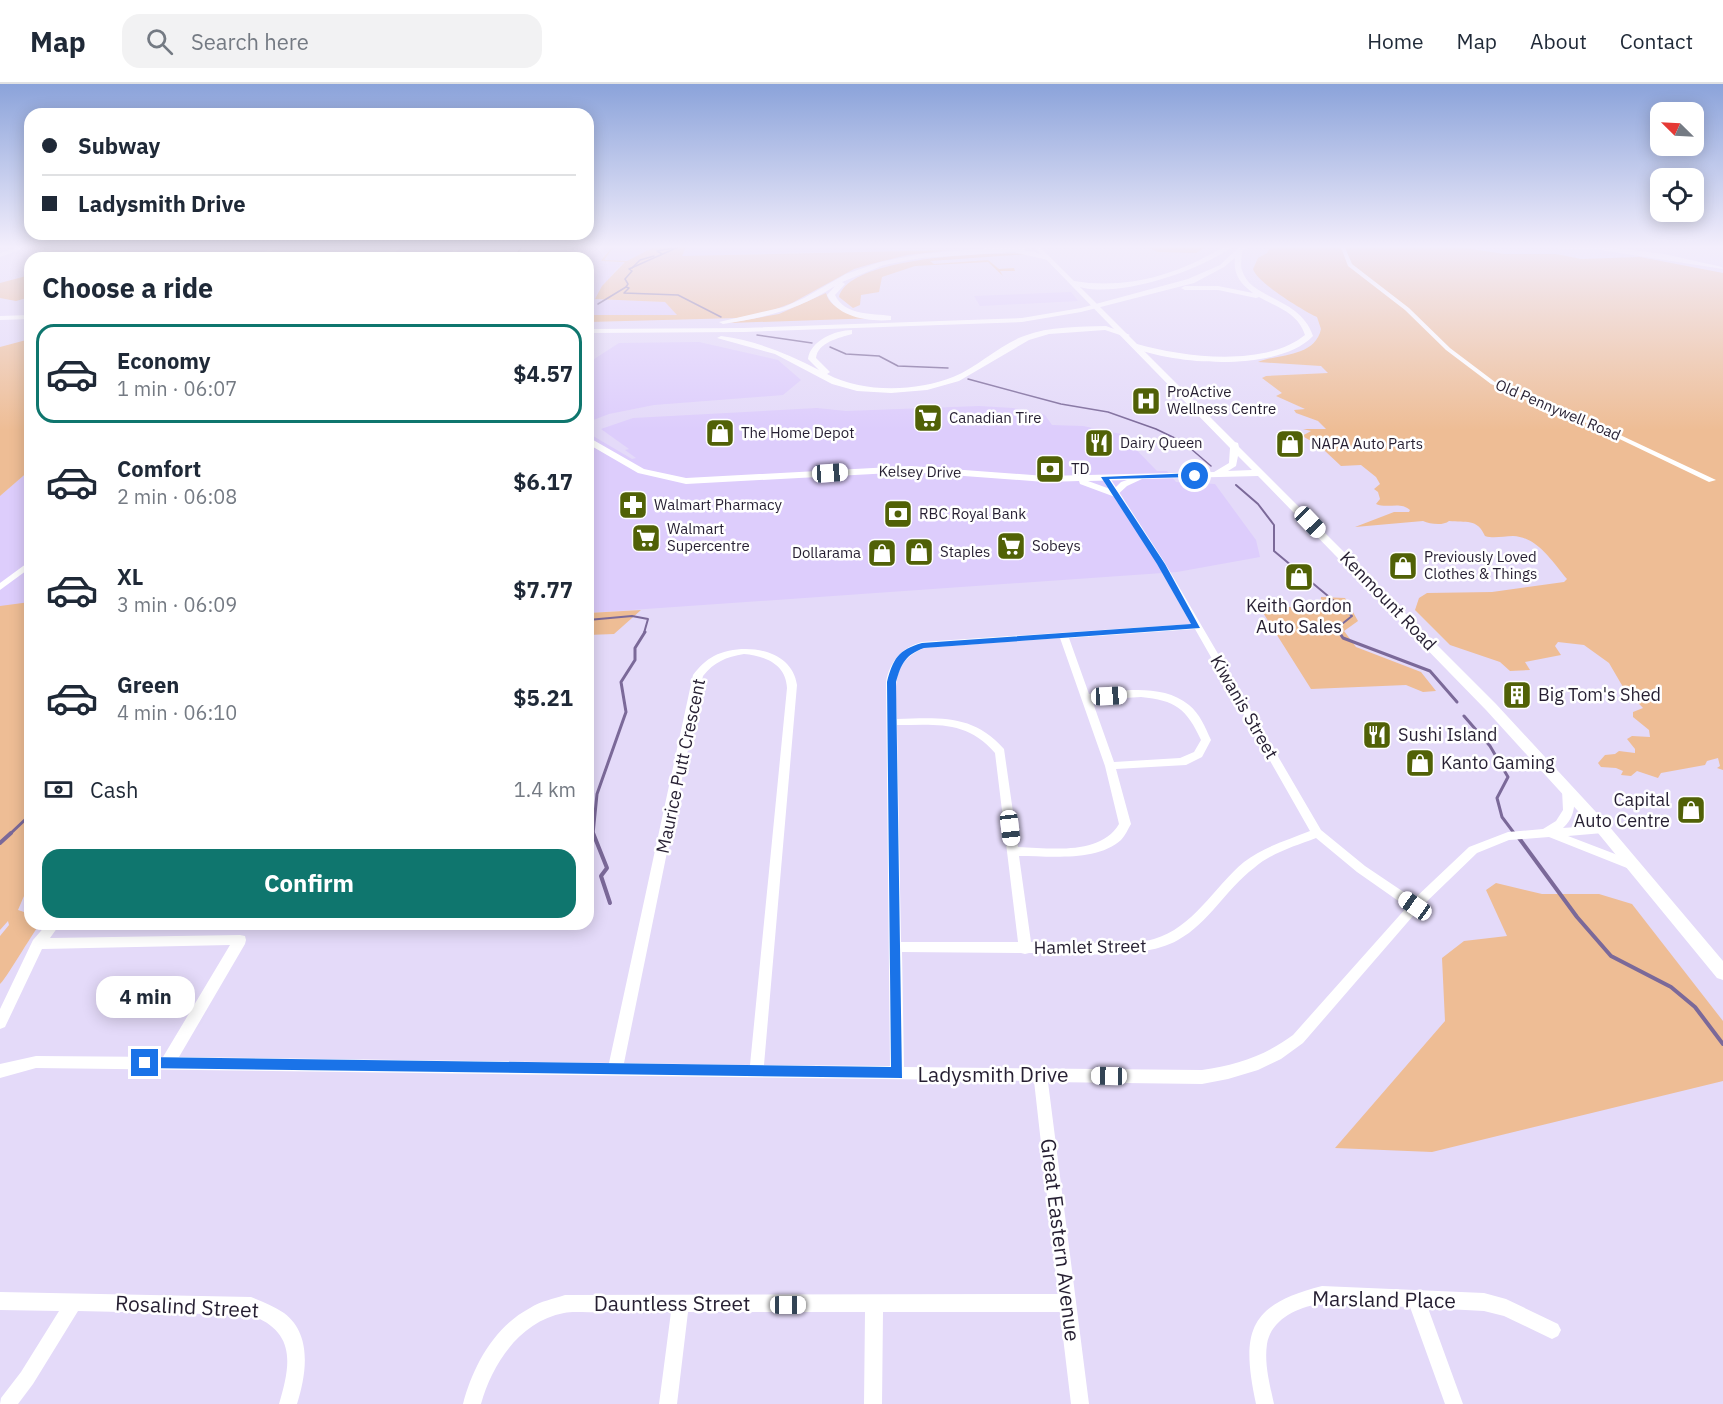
<!DOCTYPE html>
<html lang="en">
<head>
<meta charset="utf-8">
<style>
  body { margin:0; font-family:"IBM Plex Sans",sans-serif; background:#f2f2f3; color:#1f2937; height:100vh; display:flex; flex-direction:column; font-size:22px; white-space:nowrap }
  * { box-sizing:border-box; margin:0 }
  p { font-size:20px; color:#747a83 }
  .icon { flex:none; width:33px; height:33px; fill:none; stroke:currentColor; stroke-width:2; stroke-linecap:round; stroke-linejoin:round }
  .map { position:relative; flex:1; overflow:hidden }
  .details { position:absolute; left:24px; top:168px; width:570px; height:678px; display:flex; flex-direction:column; background:#fff; border-radius:18px; box-shadow:0 3px 15px #0003 }
  .details>* { flex:none }
  .hud { position:absolute; left:24px; top:24px; width:570px; height:132px; border-radius:18px; box-shadow:0 3px 15px #0003; display:grid; align-content:center; height:132px; padding:0 18px; background:#fff }
  .needle { width:39px; rotate:294deg }
  .controls { position:absolute; left:1650px; top:18px; display:grid; gap:12px }
  .controls a { display:grid; place-items:center; width:54px; height:54px; border-radius:12px; background:#fff; box-shadow:0 3px 15px #0003; font-size:30px }
  .end { position:absolute; width:27px; height:27px; margin:-14px; border:8px solid #1a73e8; background:#fff; box-shadow:0 0 0 3px #fff }
  .from { border-radius:50% }
  .bubble { position:absolute; height:42px; border-radius:18px; background:#fff; box-shadow:0 3px 15px #0003; font-size:20px; font-weight:700; line-height:42px; text-align:center }
  .car { position:absolute; width:18px; height:36px; margin:-18px -9px; border-radius:8px; box-shadow:0 0 4px 2px #0007; background:linear-gradient(#fff 24%,#345 0 40%,#fff 0 76%,#345 0 86%,#fff 0) }
  .hud b { display:flex; align-items:center; gap:21px; height:57px; font-size:22px }
  .hud b+b { border-top:2px solid #e0e1e3 }
  .hud i { width:15px; height:15px; background:#1f2937 }
  ul { padding:0; list-style:none }
  li { display:flex; align-items:center; gap:18px; height:99px; margin:0 12px 9px; padding:0 6px; border:3px solid transparent; border-radius:18px }
  li div { flex:1 }
  li b { display:block; font-size:22px }
  li em { font-style:normal; font-weight:700 }
  li.current { border-color:#0f766e }
  li>.icon { width:54px; height:54px; stroke-width:1.5 }
  h2 { padding:0 18px; font-size:27px; line-height:72px }
  .pay { display:flex; align-items:center; gap:15px; height:66px; padding:0 18px; font-size:22px }
  .pay p { margin-inline-start:auto }
  .cta { display:flex; gap:12px; margin-top:auto; padding:12px 18px }
  .cta a { flex:1; height:69px; border-radius:18px; background:#0f766e; color:#fff; font-size:24px; font-weight:700; line-height:69px; text-align:center }
  header { display:flex; align-items:center; gap:36px; box-sizing:border-box; height:84px; padding:0 30px; background:#fff; border-bottom:2px solid #e0e1e3 }
  header strong { font-size:28px }
  nav { display:flex; gap:33px; margin-inline-start:auto; font-size:21px }
  .search { width:420px; height:54px; background:#f2f2f3; display:flex; align-items:center; gap:15px; box-sizing:border-box; padding:0 21px; border-radius:18px; color:#747a83; font-size:22px }
  .map>svg:first-child { display:block }
  .built { fill:#ddcdfc }
  .green { fill:#eebd95 }
  .lines { fill:none; stroke-linecap:round; stroke-linejoin:round }
  .stream-far3 { stroke:#7b6999; stroke-width:1.5 }
  .stream-far2 { stroke:#7b6999; stroke-width:2 }
  .stream-far1 { stroke:#7b6999; stroke-width:3 }
  .stream { stroke:#7b6999; stroke-width:4 }
  .minor { fill:#fff; fill-rule:evenodd }
  .major { fill:#fff; fill-rule:evenodd }
  .highway { fill:#fff; fill-rule:evenodd }
  .route { fill:#1a73e8 }
  .labels { text-anchor:middle; stroke-width:5; stroke-linejoin:round; paint-order:stroke }
  .far-poi-label { font-size:15px; fill:#261f32; stroke:#fff; text-anchor:start }
  .far-street-label { font-size:15px; fill:#261f32; stroke:#fff }
  .street-label { font-size:18px; fill:#261f32; stroke:#fff }
  .poi-label { font-size:18px; fill:#261f32; stroke:#fff; text-anchor:start }
  .near-street-label { font-size:21px; fill:#261f32; stroke:#fff }
</style>
</head>
<body>
<header>
<strong>Map</strong>
<div class="search"><svg class="icon" aria-label="search" viewBox="0 0 24 24"><circle cx="10" cy="10" r="6"/><path d="M15 15l6 6"/></svg>Search here</div>
<nav><a>Home</a><a>Map</a><a>About</a><a>Contact</a></nav>
</header>
<div class="map">
<svg width="1723" height="1320" viewBox="0 0 1723 1320">
  <rect width="100%" height="100%" fill="#e4daf9"/>
  <g class="built">
    <polygon points="141,161 223,161 193,174 162,174 122,166"/>
    <polygon points="403,161 665,161 624,179 616,185 595,215 665,218 678,232 589,231 592,225 588,223 588,174 389,174"/>
    <polygon points="687,161 1026,161 968,166 948,164 681,172"/>
    <polygon points="1071,208 1078,217 980,222 974,212"/>
    <polygon points="699,258 778,276 801,296 783,311 654,321 609,330 588,338 588,279 619,259"/>
    <polygon points="979,322 1013,324 1039,329 1045,331 1052,341 1083,342 1121,350 1157,387 1167,387 1176,398 1215,400 1256,456 1260,473 1177,488 588,529 588,349 632,375 636,374 625,366 629,365 601,345 633,334 817,324 846,327"/>
    <polygon points="30,386 30,522 0,535 0,412"/>
  </g>
  <g class="green">
    <polygon points="611,161 615,161 604,176 627,177 658,161 687,161 682,172 951,166 907,171 871,180 854,185 792,219 768,228 738,234 588,238 588,223 592,225 590,231 677,231 665,218 595,215 602,202 625,178 601,177 612,163"/>
    <polygon points="1143,161 1208,161 1196,169 1158,168"/>
    <path d="M1271 161H1446L1504 170H1556L1581 175 1640 173 1723 189V686L1717 684 1720 682 1718 674 1707 677 1705 681 1661 689 1658 694 1637 687 1631 692 1621 691 1623 687 1616 684 1601 683 1598 679 1605 671 1615 670 1619 667 1635 669V665L1627 655 1632 652 1650 653 1649 646 1633 633V628L1643 624 1623 603 1609 579 1584 561 1558 558 1555 562 1561 571 1525 578 1530 586 1510 587 1500 578 1450 561 1415 526 1419 514 1427 509 1492 508 1564 498 1567 495C1552 478 1538 453 1513 452 1503 452 1494 455 1485 452 1477 434 1466 439 1449 437 1443 442 1430 440 1423 437L1355 443 1394 428H1409L1410 426C1400 417 1388 425 1376 420L1380 415 1378 408 1374 405 1380 400 1376 393 1361 381 1341 382 1325 367 1317 364 1315 359 1302 352 1311 347 1303 345H1326L1318 337 1296 329 1294 326 1305 325 1276 312 1282 309 1262 294 1266 292 1328 289 1321 282 1258 278C1276 270 1315 274 1321 245L1317 233C1306 228 1257 199 1253 185L1258 174 1267 169Z"/>
    <path d="M1030 170 930 177 934 180 988 176 999 185 1014 184 1015 187H1000L1003 192 988 178 915 182 882 193 879 208 861 211 860 221 853 224 839 213C849 172 994 168 1030 170Z"/>
    <polygon points="30,191 30,213 16,217 0,214 0,199"/>
    <path d="M826 209C831 229 860 230 877 234L729 239 779 230Z"/>
    <polygon points="30,255 30,386 0,412 0,263"/>
    <polygon points="1321,513 1345,514 1358,537 1344,547 1356,563 1421,588 1436,607 1423,608 1406,601 1311,605 1260,524 1290,523 1320,529"/>
    <path d="M30 518V798L18 826 30 830V840H40C32 850 4 898 0 900V852L9 841 8 837 0 846V522Z"/>
    <polygon points="641,526 614,550 588,551 588,529"/>
    <polygon points="1496,799 1542,810 1599,810 1632,820 1723,937 1723,997 1432,1068 1335,1064 1445,937 1442,874 1464,857 1507,852 1486,806"/>
  </g>
  <g class="lines">
    <g class="stream-far3">
      <polyline points="683,161 629,185 632,187 625,195 628,200 626,203 629,204 624,209 678,211 721,233"/>
      <polyline points="662,170 657,167 673,164"/>
      <polyline points="514,174 523,161"/>
      <polyline points="632,184 640,176 654,172"/>
      <polyline points="598,220 626,203"/>
      <polyline points="757,251 812,259"/>
      <polyline points="830,263 846,270 879,272 898,282 948,284"/>
      <polyline points="968,295 1061,320 1108,328 1156,345 1183,358 1211,382"/>
    </g>
    <g class="stream-far2">
      <polyline points="1236,401 1258,420 1274,441 1274,467 1352,532 1337,544 1340,549"/>
      <polyline points="588,536 632,532 648,535 644,549"/>
    </g>
    <g class="stream-far1">
      <polyline points="1339,548 1343,554 1430,587 1457,618"/>
      <polyline points="1464,632 1490,662 1508,693 1497,714 1502,733 1514,749"/>
      <polyline points="10,750 30,731"/>
      <polyline points="593,750 597,710 626,628 621,598 635,576 635,564 645,548"/>
    </g>
    <g class="stream">
      <polyline points="593,749 607,784 601,792 610,819"/>
      <polyline points="1519,754 1577,833 1611,872 1671,903 1695,923 1723,960"/>
      <polyline points="0,759 11,749"/>
    </g>
    <g class="minor">
      <polygon points="276,161 281,161 260,174 255,174"/>
      <polygon points="456,161 460,161 456,168 457,174 453,174 452,168"/>
      <polygon points="1340,161 1344,161 1352,180 1409,224 1450,264 1495,298 1584,334 1716,396 1709,398 1580,336 1491,300 1446,266 1405,226 1348,182"/>
      <polygon points="30,231 30,235 0,236 0,232"/>
      <path d="M1102 391H1108L1165 479 1321 746 1365 782 1414 815 1469 763 1508 748 1543 745 1556 737 1563 726 1562 706 1564 703H1572L1574 706C1575 721 1575 733 1563 744L1603 741 1607 742 1609 745 1607 748 1603 749 1568 752 1636 778 1638 781 1636 784 1632 786 1549 753 1509 756 1477 769 1419 825 1303 959 1281 975 1258 986 1228 995 1202 1000 1048 998 1089 1320H1071L1060 1228H883L882 1320H864L865 1228H688L677 1320H659L671 1228C646 1228 621 1228 596 1228 586 1229 574 1227 564 1229 520 1237 492 1280 481 1320H463C473 1282 494 1243 530 1224 541 1217 553 1215 565 1211L1058 1210 1034 997 36 984 0 994V980L36 972 163 973 230 861 42 865 5 943 0 945V925L33 856 47 840H60L50 854 240 851 245 852 246 856 245 860 179 973 609 979 693 591C699 583 706 576 714 572 742 558 792 564 797 601L764 981 890 982 886 598C890 577 901 564 922 558L1191 540 1157 479 1101 393ZM1195 545 1310 747C1288 756 1263 763 1244 778 1214 803 1193 844 1154 855 1136 860 1118 859 1099 859 1076 858 1054 858 1031 858L1019 772C1049 772 1097 778 1121 756 1125 752 1128 745 1131 740L1116 685 1186 681 1202 673 1211 656C1205 643 1200 630 1189 621 1162 599 1121 607 1089 610L1069 554ZM1060 554 1105 682 1119 740C1100 772 1050 764 1018 763L1004 665C973 630 940 634 897 635 896 604 890 578 924 564ZM744 570C765 572 786 580 787 604L750 981 624 979 703 592C714 578 726 573 744 570ZM1141 613C1175 616 1187 625 1201 656L1194 668 1180 674 1114 678 1092 616ZM897 641C936 641 967 636 995 669L1018 858H901ZM1316 754 1357 788 1407 823 1293 951C1265 972 1236 981 1202 986L904 983 902 868 1021 869 1025 870 1029 869C1072 869 1141 877 1178 856 1209 839 1226 805 1254 784 1271 769 1295 762 1316 754Z"/>
      <polygon points="30,477 30,484 0,506 0,499"/>
      <path d="M1322 1202 1484 1209 1506 1215 1558 1240 1561 1246 1558 1252 1552 1255 1504 1232 1484 1227 1428 1224 1463 1320H1445L1410 1223C1390 1222 1370 1222 1350 1221 1341 1220 1331 1219 1322 1220 1299 1222 1271 1235 1267 1260 1264 1280 1270 1301 1274 1320H1256C1241 1249 1247 1221 1322 1202Z"/>
      <path d="M0 1208 251 1213C263 1218 274 1222 284 1229 313 1251 306 1291 297 1320H279C291 1280 296 1248 251 1231L78 1227 33 1300 18 1320H0L1 1314 21 1288 59 1227 0 1226Z"/>
    </g>
    <g class="major">
      <polygon points="24,161 33,161 0,173 0,169"/>
      <polygon points="396,161 403,161 388,174 381,174"/>
      <path d="M1032 161H1038L1235 358 1238 359 1239 363 1496 620 1608 741 1723 877V896L1717 894 1598 749 1486 626 1258 392 1142 395 1127 402 1115 413 1080 400 1079 397 1045 398 910 388 686 400 638 389 588 360V353L644 385 686 394 910 382 1045 392 1214 388 1229 379 1230 364ZM1238 372 1252 386 1228 387 1236 382ZM1127 396 1121 398 1113 406 1088 397Z"/>
    </g>
    <g class="highway">
      <polygon points="8,161 24,161 95,174 79,174"/>
      <path d="M1023 161H1031L1023 166 1035 168 1051 174 1048 176 1013 168 921 174 884 181 842 198 845 200 835 211C845 232 871 229 891 232V236C868 238 837 233 827 211L835 202C800 225 765 234 723 240L719 238 784 223 804 214 846 190 880 178 921 170Z"/>
      <path d="M1226 161H1234C1204 186 1106 220 1070 199L1074 197C1128 206 1181 190 1226 161Z"/>
      <path d="M1241 161H1248L1242 168C1242 173 1240 181 1242 186 1250 216 1300 212 1313 252 1279 288 1177 281 1134 264L1133 262 1137 260C1183 273 1264 284 1305 251 1298 229 1278 224 1259 213L1256 214 1218 206H1185L1181 204 1185 202H1218L1253 209C1240 199 1233 190 1235 174L1224 183 1194 199 1081 228 1022 238 744 248 588 249V245L744 244 1022 234 1081 224 1188 195 1220 181Z"/>
      <polygon points="1469,161 1600,162 1664,170 1722,183 1723,185 1600,166"/>
      <polygon points="81,165 120,172 123,174 79,168"/>
      <path d="M1106 242 1130 251 1126 253 1105 246 1049 250 1029 256 959 297 927 306 891 309 857 307 832 300 775 270 717 254 721 252C757 257 786 269 819 286L808 275C810 257 835 246 852 246V250C839 254 818 258 816 274L830 288 827 290C862 309 916 308 953 293 978 283 999 261 1024 252 1050 242 1079 243 1106 242Z"/>
    </g>
  </g>
  <linearGradient id="sky" x2="0" y2="1"><stop stop-color="#8ba3da"/><stop offset="0.47" stop-color="#f3eefc"/><stop offset="1" stop-color="#f3eefc" stop-opacity="0"/></linearGradient>
  <rect width="1723" height="346" fill="url(#sky)"/>
  <path class="route" d="M1195 389 1197 393 1109 395 1165 480 1200 544 924 564C905 571 901 580 896 598L902 994 141 984V975L145 973 891 983 887 598C893 575 898 566 922 559L1191 540 1157 480 1101 393Z"/>
  <defs>
    <g id="hospital-square" transform="scale(1.5)"><rect x="-9" y="-9" width="18" height="18" rx="4" fill="#516107" stroke="#fff"/><path d="M-5-5h3v3.5h4V-5h3V5h-3V1.5h-4V5h-3Z" fill="#fff"/></g>
    <g id="supermarket-square" transform="scale(1.5)"><rect x="-9" y="-9" width="18" height="18" rx="4" fill="#516107" stroke="#fff"/><path d="M-6-5.5h2.5l.6 2H6L4.5 2H-2.5L-4.4-4H-6ZM-1.5 3.2a1.3 1.3 0 1 0 .1 0ZM3 3.2a1.3 1.3 0 1 0 .1 0Z" fill="#fff"/></g>
    <g id="shop-square" transform="scale(1.5)"><rect x="-9" y="-9" width="18" height="18" rx="4" fill="#516107" stroke="#fff"/><path d="M-5-2.5h2.3a2.7 3.5 0 0 1 5.4 0H5L5.5 6h-11ZM-1.5-2.5h3a1.5 2.3 0 0 0-3 0Z" fill="#fff"/></g>
    <g id="restaurant-square" transform="scale(1.5)"><rect x="-9" y="-9" width="18" height="18" rx="4" fill="#516107" stroke="#fff"/><path d="M-5-6h1v4h1v-4h1v4h1v-4h1v5L-1.5 .5V6h-2V.5L-5-1ZM5-6V6H3V1.5H1.5Q1.5-4 5-6Z" fill="#fff"/></g>
    <g id="bank-square" transform="scale(1.5)"><rect x="-9" y="-9" width="18" height="18" rx="4" fill="#516107" stroke="#fff"/><path d="M-6-4H6V4H-6ZM0-2.3a2.3 2.3 0 1 0 0 4.6a2.3 2.3 0 1 0 0-4.6Z" fill="#fff"/></g>
    <g id="pharmacy-square" transform="scale(1.5)"><rect x="-9" y="-9" width="18" height="18" rx="4" fill="#516107" stroke="#fff"/><path d="M-2-6h4v4h4v4h-4v4h-4v-4h-4v-4h4Z" fill="#fff"/></g>
    <g id="building-square" transform="scale(1.5)"><rect x="-9" y="-9" width="18" height="18" rx="4" fill="#516107" stroke="#fff"/><path d="M-4-6H4V6H1V3H-1V6H-4ZM-2.5-4.3h1.7v1.8h-1.7ZM.8-4.3h1.7v1.8H.8ZM-2.5-1h1.7V.8h-1.7ZM.8-1h1.7V.8H.8Z" fill="#fff"/></g>
  </defs>
  <g fill-rule="evenodd">
    <use href="#hospital-square" x="1146" y="317"/>
    <use href="#supermarket-square" x="928" y="334"/>
    <use href="#shop-square" x="720" y="349"/>
    <use href="#restaurant-square" x="1099" y="359"/>
    <use href="#shop-square" x="1290" y="360"/>
    <use href="#bank-square" x="1050" y="385"/>
    <use href="#pharmacy-square" x="633" y="421"/>
    <use href="#bank-square" x="898" y="430"/>
    <use href="#supermarket-square" x="646" y="454"/>
    <use href="#supermarket-square" x="1011" y="462"/>
    <use href="#shop-square" x="919" y="468"/>
    <use href="#shop-square" x="882" y="469"/>
    <use href="#shop-square" x="1403" y="482"/>
    <use href="#shop-square" x="1299" y="493"/>
    <use href="#building-square" x="1517" y="611"/>
    <use href="#restaurant-square" x="1377" y="651"/>
    <use href="#shop-square" x="1420" y="679"/>
    <use href="#shop-square" x="1691" y="726"/>
  </g>
  <g class="labels">
    <g class="far-poi-label">
      <text x="1167" y="313">ProActive<tspan x="1167" dy="17">Wellness Centre</tspan></text>
      <text x="949" y="339">Canadian Tire</text>
      <text x="741" y="354">The Home Depot</text>
      <text x="1120" y="364">Dairy Queen</text>
      <text x="1311" y="365">NAPA Auto Parts</text>
      <text x="1071" y="390">TD</text>
      <text x="654" y="426">Walmart Pharmacy</text>
      <text x="919" y="435">RBC Royal Bank</text>
      <text x="667" y="450">Walmart<tspan x="667" dy="17">Supercentre</tspan></text>
      <text x="1032" y="467">Sobeys</text>
      <text x="940" y="473">Staples</text>
      <text x="861" y="474" text-anchor="end">Dollarama</text>
      <text x="1424" y="478">Previously Loved<tspan x="1424" dy="17">Clothes &amp; Things</tspan></text>
    </g>
    <g class="far-street-label">
      <text transform="translate(1558 326) rotate(23)" y="5">Old Pennywell Road</text>
      <text transform="translate(920 388) rotate(1)" y="5">Kelsey Drive</text>
    </g>
    <g class="street-label">
      <text transform="translate(1388 517) rotate(46)" y="6">Kenmount Road</text>
      <text transform="translate(1244 623) rotate(60)" y="6">Kiwanis Street</text>
      <text transform="translate(681 682) rotate(-78)" y="6">Maurice Putt Crescent</text>
      <text transform="translate(1090 863) rotate(-1)" y="6">Hamlet Street</text>
    </g>
    <g class="poi-label">
      <text x="1299" y="528" text-anchor="middle">Keith Gordon<tspan x="1299" dy="21">Auto Sales</tspan></text>
      <text x="1538" y="617">Big Tom's Shed</text>
      <text x="1398" y="657">Sushi Island</text>
      <text x="1441" y="685">Kanto Gaming</text>
      <text x="1670" y="722" text-anchor="end">Capital<tspan x="1670" dy="21">Auto Centre</tspan></text>
    </g>
    <g class="near-street-label">
      <text x="993" y="998">Ladysmith Drive</text>
      <text transform="translate(1060 1156) rotate(83)" y="7">Great Eastern Avenue</text>
      <text transform="translate(1384 1216) rotate(1)" y="7">Marsland Place</text>
      <text x="672" y="1227">Dauntless Street</text>
      <text transform="translate(187 1223) rotate(3)" y="7">Rosalind Street</text>
    </g>
  </g>
</svg>
<div class="controls">
<a><svg class="needle" viewBox="-14 -14 28 28"><path d="M0-13l5 13h-10z" fill="#e53935"/><path d="M0 13l5-13h-10z" fill="#747a83"/></svg></a>
<a><svg class="icon" aria-label="locate" viewBox="0 0 24 24"><circle cx="12" cy="12" r="6"/><path d="M12 2v4M12 18v4M2 12h4M18 12h4"/></svg></a>
</div>
<i class="end from" style="left:1195px;top:392px"></i>
<i class="end" style="left:145px;top:979px"></i>
<div class="bubble" style="left:96px;top:892px;width:99px">4 min</div>
<i class="car" style="left:830px;top:389px;rotate:86deg"></i>
<i class="car" style="left:1310px;top:438px;rotate:136deg"></i>
<i class="car" style="left:1109px;top:612px;rotate:87deg"></i>
<i class="car" style="left:1010px;top:744px;rotate:173deg"></i>
<i class="car" style="left:1415px;top:822px;rotate:305deg"></i>
<i class="car" style="left:1109px;top:992px;rotate:271deg"></i>
<i class="car" style="left:788px;top:1221px;rotate:90deg"></i>
<div class="hud">
<b><i class="from"></i>Subway</b>
<b><i></i>Ladysmith Drive</b>
</div>
<section class="details">
<h2>Choose a ride</h2>
<ul>
<li class="current"><svg class="icon" aria-label="car" viewBox="0 0 24 24"><path d="M5 17H2v-5l4-1 3-4h7l3 4 3 1v5h-3M9 17h6M6 11h13"/><circle cx="7" cy="17" r="2"/><circle cx="17" cy="17" r="2"/></svg><div><b>Economy</b><p>1 min · 06:07</p></div><em>$4.57</em></li>
<li><svg class="icon" aria-label="car" viewBox="0 0 24 24"><path d="M5 17H2v-5l4-1 3-4h7l3 4 3 1v5h-3M9 17h6M6 11h13"/><circle cx="7" cy="17" r="2"/><circle cx="17" cy="17" r="2"/></svg><div><b>Comfort</b><p>2 min · 06:08</p></div><em>$6.17</em></li>
<li><svg class="icon" aria-label="car" viewBox="0 0 24 24"><path d="M5 17H2v-5l4-1 3-4h7l3 4 3 1v5h-3M9 17h6M6 11h13"/><circle cx="7" cy="17" r="2"/><circle cx="17" cy="17" r="2"/></svg><div><b>XL</b><p>3 min · 06:09</p></div><em>$7.77</em></li>
<li><svg class="icon" aria-label="car" viewBox="0 0 24 24"><path d="M5 17H2v-5l4-1 3-4h7l3 4 3 1v5h-3M9 17h6M6 11h13"/><circle cx="7" cy="17" r="2"/><circle cx="17" cy="17" r="2"/></svg><div><b>Green</b><p>4 min · 06:10</p></div><em>$5.21</em></li>
</ul>
<div class="pay"><svg class="icon" aria-label="cash" viewBox="0 0 24 24"><path d="M3 7h18v10H3z"/><circle cx="12" cy="12" r="2"/></svg>Cash<p>1.4 km</p></div>
<div class="cta"><a>Confirm</a></div>
</section>
</div>
</body>
</html>
